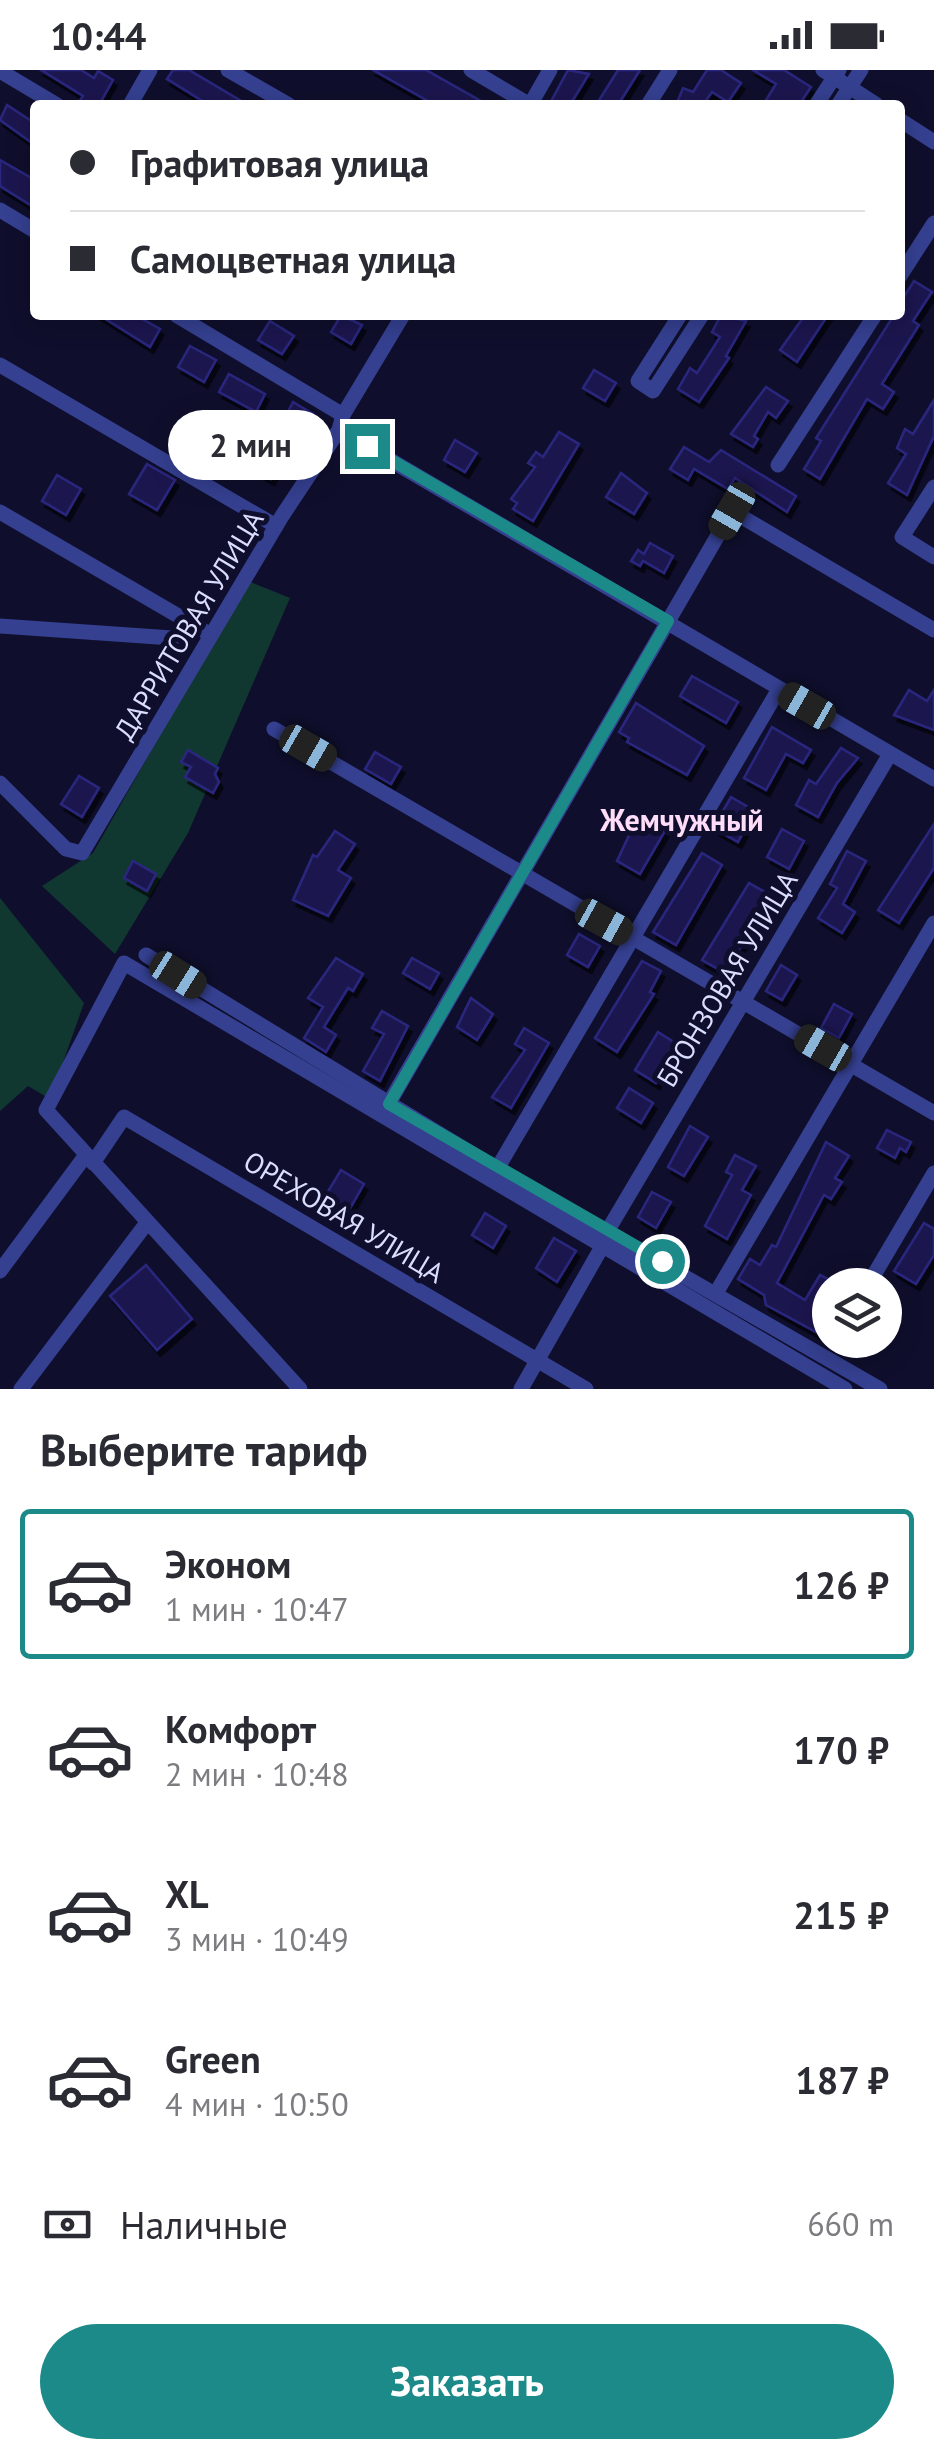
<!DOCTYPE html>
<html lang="ru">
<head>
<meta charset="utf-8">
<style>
  body { margin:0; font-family:"PT Sans",sans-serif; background:#f2f2f3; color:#2b2b33; height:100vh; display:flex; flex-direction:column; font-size:38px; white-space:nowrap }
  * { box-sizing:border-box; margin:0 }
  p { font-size:32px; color:#7c7c81 }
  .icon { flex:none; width:55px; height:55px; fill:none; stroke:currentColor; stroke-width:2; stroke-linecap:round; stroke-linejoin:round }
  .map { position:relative; height:1319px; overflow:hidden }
  .side { display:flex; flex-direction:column; background:#fff; flex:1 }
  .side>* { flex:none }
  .top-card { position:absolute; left:30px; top:30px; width:875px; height:220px; border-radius:10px; box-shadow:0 5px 25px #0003; display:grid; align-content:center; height:220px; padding:0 40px; background:#fff }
  .controls { position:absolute; left:812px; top:1198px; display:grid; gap:20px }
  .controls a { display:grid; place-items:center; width:90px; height:90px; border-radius:50%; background:#fff; box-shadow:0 5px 25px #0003; font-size:50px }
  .end { position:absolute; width:45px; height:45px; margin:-22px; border:12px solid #1b8a88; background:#fff; box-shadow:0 0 0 5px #fff }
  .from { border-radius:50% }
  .bubble { position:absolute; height:70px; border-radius:35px; background:#fff; box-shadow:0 5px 25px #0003; font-size:32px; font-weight:800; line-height:70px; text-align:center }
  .car { position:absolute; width:30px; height:60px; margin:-30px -15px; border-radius:12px; box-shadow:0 0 8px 2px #0007; background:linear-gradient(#222 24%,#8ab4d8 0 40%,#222 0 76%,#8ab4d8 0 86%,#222 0) }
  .top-card b { display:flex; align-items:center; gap:35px; height:95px; font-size:38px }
  .top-card b+b { border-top:2px solid #e1e1e2 }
  .top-card i { width:25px; height:25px; background:#2b2b33 }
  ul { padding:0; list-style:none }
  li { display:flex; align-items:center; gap:30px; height:150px; margin:0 20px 15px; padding:0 20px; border:5px solid transparent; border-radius:10px }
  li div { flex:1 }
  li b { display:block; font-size:38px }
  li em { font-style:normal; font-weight:800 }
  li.current { border-color:#1b8a88 }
  li>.icon { width:90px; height:90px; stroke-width:1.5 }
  h2 { padding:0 40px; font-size:45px; line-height:120px }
  .pay { display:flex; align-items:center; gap:25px; height:110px; padding:0 40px; font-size:38px }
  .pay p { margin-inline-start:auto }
  .primary-button { display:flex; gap:20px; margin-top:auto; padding:20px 40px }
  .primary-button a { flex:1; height:115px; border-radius:60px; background:#1b8a88; color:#fff; font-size:40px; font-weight:800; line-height:115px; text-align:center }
  .status { display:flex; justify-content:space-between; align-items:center; height:70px; padding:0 50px; background:#fff; direction:ltr }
  .status svg { height:28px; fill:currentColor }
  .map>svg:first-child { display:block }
  .green { fill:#113830 }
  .building { fill:#1b1950; stroke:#2b287f; stroke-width:2.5; filter:url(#shadow) }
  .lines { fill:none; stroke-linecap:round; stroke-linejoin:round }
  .minor { stroke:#354091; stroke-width:15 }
  .route { stroke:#1b8a88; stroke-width:12 }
  .labels { text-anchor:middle; stroke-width:10; stroke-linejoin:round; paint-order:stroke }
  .street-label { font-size:28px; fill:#dbddff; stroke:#0f0f2d }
  .neighbourhood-label { font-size:30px; font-weight:bold; fill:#ffddf8; stroke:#0f0f2d }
</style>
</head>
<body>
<div class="status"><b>10:44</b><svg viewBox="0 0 49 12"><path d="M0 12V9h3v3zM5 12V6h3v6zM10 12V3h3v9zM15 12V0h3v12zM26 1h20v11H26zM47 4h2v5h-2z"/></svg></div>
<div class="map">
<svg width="934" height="1319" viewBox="0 0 934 1319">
  <defs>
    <filter id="shadow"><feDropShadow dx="3.5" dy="6" stdDeviation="0" flood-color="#0009"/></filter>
  </defs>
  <rect width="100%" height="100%" fill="#0f0f2d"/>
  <g class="green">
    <polygon points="248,511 290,528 188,763 115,884 42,816 93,783"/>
    <polygon points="0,828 84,933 50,1029 28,1016 0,1041"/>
  </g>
  <g class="building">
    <polygon points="41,0 81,0 94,8 98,1 113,10 99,35 77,35 83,26"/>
    <polygon points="173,0 189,0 248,35 209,35 167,9"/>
    <polygon points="373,0 426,0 488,35 435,35"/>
    <polygon points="568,0 589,4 570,35 549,35"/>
    <polygon points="618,0 640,0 618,35 596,35"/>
    <polygon points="707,0 721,0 741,13 728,32 712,22 703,35 676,35 683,18 693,22"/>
    <polygon points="753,0 784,0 811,17 799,35 763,35 776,14"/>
    <polygon points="7,35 33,52 35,48 35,75 0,50"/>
    <polygon points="0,90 35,110 35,138 0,116"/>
    <polygon points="914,211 932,222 913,251 919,255 882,314 894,322 883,339 867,329 820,409 804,399 821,371 816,368 894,245 900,245 900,233"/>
    <polygon points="99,245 135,245 160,259 150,277"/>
    <polygon points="341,245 362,255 351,274 331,262"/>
    <polygon points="721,245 746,251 726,286 729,288 699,332 678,319 690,298 697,303 720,267 712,262"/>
    <polygon points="805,245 828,245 797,292 780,280"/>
    <polygon points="270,251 294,266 282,284 258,270"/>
    <polygon points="190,276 216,290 204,312 178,297"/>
    <polygon points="594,300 616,313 605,331 583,318"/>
    <polygon points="229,304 265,324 256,342 219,322"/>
    <polygon points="766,317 788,331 776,348 768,342 754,366 758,369 753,377 731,364"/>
    <polygon points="934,330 934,366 907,425 888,413 906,384 897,378 905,359 913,364"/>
    <polygon points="293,332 313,344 296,372 278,361"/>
    <polygon points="559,362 579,374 533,451 513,439 517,433 511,429 535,397 528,393 536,382 543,387"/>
    <polygon points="455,370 477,383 465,402 444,390"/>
    <polygon points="262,374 284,386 271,409 249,397"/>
    <polygon points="684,377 709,392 721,380 796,426 787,442 735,408 728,419 694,399 688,410 670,399"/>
    <polygon points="147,394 175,410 157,440 129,424"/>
    <polygon points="621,403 647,423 634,444 606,427"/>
    <polygon points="57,405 81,419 66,445 42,431"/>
    <polygon points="650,473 673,486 664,503 643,491 640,496 631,491 638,480 644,484"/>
    <polygon points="692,606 738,632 726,653 680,626"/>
    <polygon points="909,620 927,631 934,620 934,660 894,645"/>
    <polygon points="636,633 704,676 687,705 627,672 629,668 619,662"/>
    <polygon points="772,657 811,680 803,693 786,684 766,720 744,708"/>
    <polygon points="841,678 858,688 837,713 818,747 796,735 809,710 816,714"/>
    <polygon points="188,680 218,698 215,704 219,712 213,723 185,707 191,697 181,692"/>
    <polygon points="375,682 401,697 391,714 365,699"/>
    <polygon points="79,706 99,718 82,747 61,734"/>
    <polygon points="731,727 755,741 738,772 713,758"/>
    <polygon points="638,746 665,761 640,804 617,791"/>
    <polygon points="934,754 934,798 899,853 878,840"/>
    <polygon points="782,759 804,771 789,799 767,787"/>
    <polygon points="335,761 355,774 338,800 351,808 328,846 293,830 313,785 317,787"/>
    <polygon points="847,781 866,791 843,834 855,842 842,863 818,848 837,818 830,814"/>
    <polygon points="702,783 722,795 676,875 653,862"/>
    <polygon points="133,791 156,804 147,821 124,808"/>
    <polygon points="749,813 772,826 725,903 702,890"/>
    <polygon points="579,864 600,876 588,897 567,885"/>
    <polygon points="336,888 363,904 353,921 348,918 324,957 336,965 326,982 304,968 323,937 308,928"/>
    <polygon points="412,888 439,903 430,919 403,903"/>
    <polygon points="642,891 661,901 650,922 654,924 617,982 595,968"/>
    <polygon points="781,895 797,905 782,930 766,921"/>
    <polygon points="471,928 493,944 477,970 457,957"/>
    <polygon points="834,934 852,944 839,968 821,958"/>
    <polygon points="382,941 408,956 380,1011 363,1001 384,964 372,958"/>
    <polygon points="524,958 549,973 511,1038 492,1027 525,980 515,974"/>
    <polygon points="658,962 680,976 656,1013 635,1000"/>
    <polygon points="629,1018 653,1033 641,1053 617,1038"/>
    <polygon points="690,1056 708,1067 684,1106 668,1097"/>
    <polygon points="887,1060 911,1072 906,1082 900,1078 895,1088 877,1078"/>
    <polygon points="826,1072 849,1086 835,1108 842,1112 831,1129 824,1125 777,1213 805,1230 820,1205 830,1210 830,1225 821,1240 828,1243 816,1262 766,1235 764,1225 738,1209 750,1189 760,1195 772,1175 776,1177"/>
    <polygon points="735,1085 756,1096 742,1120 751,1125 727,1169 705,1156 732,1105 726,1102"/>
    <polygon points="341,1100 364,1114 348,1142 324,1128"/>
    <polygon points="652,1122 671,1132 656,1158 638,1147"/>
    <polygon points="485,1143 506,1156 493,1178 472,1165"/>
    <polygon points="924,1153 934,1159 934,1185 916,1214 894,1201"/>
    <polygon points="554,1168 576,1181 557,1212 536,1198"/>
    <polygon points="146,1195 192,1249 157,1280 110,1226"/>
  </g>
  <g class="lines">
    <g class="minor">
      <polyline points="228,0 289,35"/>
      <polyline points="471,0 530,35"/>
      <polyline points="823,0 877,35"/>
      <polyline points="0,1 57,35"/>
      <polyline points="130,35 150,0"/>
      <polyline points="530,35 550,0"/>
      <polyline points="648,35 670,0"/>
      <polyline points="816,35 839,0"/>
      <polyline points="838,35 861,0"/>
      <polyline points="900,50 934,72"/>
      <polyline points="0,140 35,161"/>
      <polyline points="900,206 934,153"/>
      <polyline points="176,245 343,345"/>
      <polyline points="680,245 638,311 653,321 702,245"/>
      <polyline points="0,295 276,456"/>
      <polyline points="339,360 934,709"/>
      <polyline points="778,395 875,245"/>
      <polyline points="934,417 902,467 934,487"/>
      <polyline points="0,442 211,565"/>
      <polyline points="0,556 172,568 182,564 189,552"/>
      <polyline points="274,659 934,1043"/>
      <polyline points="0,713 66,779 82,783 282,446 339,360 343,345 403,245"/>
      <polyline points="146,885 497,1099 880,1319"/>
      <polyline points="389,1033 732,441 934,560"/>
      <polyline points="93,1093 124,1047 586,1319"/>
      <polyline points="497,1099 779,619"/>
      <polyline points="608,1160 890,684"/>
      <polyline points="0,1201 86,1085"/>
      <polyline points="868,1215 934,1103"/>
      <polyline points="716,1223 934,853"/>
      <polyline points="21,1319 146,1154"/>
      <polyline points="300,1319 46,1040 124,893 845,1319"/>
      <polyline points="521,1319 603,1175"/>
    </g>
  </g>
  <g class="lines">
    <polyline class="route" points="367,376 668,551 389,1034 662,1191"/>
  </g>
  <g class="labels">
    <g class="street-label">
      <text transform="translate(189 555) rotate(-59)" y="10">ДАРРИТОВАЯ УЛИЦА</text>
      <text transform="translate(727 909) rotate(-59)" y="10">БРОНЗОВАЯ УЛИЦА</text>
      <text transform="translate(344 1147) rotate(31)" y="10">ОРЕХОВАЯ УЛИЦА</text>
    </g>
    <g class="neighbourhood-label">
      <text x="682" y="761">Жемчужный</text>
    </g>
  </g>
</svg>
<div class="controls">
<a><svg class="icon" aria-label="layers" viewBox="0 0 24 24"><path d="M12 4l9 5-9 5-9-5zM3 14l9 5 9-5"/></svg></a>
</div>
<i class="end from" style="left:662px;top:1191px"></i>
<i class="end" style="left:367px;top:376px"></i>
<div class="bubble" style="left:168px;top:340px;width:165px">2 мин</div>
<i class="car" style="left:732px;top:441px;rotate:210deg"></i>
<i class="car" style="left:807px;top:636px;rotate:300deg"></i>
<i class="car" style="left:308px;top:678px;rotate:120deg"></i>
<i class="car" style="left:604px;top:852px;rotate:119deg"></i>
<i class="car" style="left:178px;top:905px;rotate:122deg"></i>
<i class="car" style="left:823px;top:978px;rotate:300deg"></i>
<div class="top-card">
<b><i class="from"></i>Графитовая улица</b>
<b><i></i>Самоцветная улица</b>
</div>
</div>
<section class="side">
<h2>Выберите тариф</h2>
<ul>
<li class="current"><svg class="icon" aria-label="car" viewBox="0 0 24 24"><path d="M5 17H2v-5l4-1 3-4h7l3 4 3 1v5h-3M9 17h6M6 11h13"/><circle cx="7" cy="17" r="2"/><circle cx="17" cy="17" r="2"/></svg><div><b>Эконом</b><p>1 мин · 10:47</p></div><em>126 ₽</em></li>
<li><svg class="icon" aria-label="car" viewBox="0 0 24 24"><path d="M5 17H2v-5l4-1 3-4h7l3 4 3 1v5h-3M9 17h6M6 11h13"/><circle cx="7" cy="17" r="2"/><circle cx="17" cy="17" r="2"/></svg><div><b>Комфорт</b><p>2 мин · 10:48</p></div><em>170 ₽</em></li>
<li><svg class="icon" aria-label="car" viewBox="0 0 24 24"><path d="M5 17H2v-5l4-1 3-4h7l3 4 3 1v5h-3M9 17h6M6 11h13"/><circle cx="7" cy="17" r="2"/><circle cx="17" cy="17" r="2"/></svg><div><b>XL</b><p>3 мин · 10:49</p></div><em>215 ₽</em></li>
<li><svg class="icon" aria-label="car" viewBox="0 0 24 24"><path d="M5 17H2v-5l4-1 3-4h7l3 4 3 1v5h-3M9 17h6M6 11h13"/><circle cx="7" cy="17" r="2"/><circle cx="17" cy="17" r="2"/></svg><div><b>Green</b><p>4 мин · 10:50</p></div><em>187 ₽</em></li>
</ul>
<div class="pay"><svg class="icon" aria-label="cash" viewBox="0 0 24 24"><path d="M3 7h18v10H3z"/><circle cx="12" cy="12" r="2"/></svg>Наличные<p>660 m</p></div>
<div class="primary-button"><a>Заказать</a></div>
</section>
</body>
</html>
